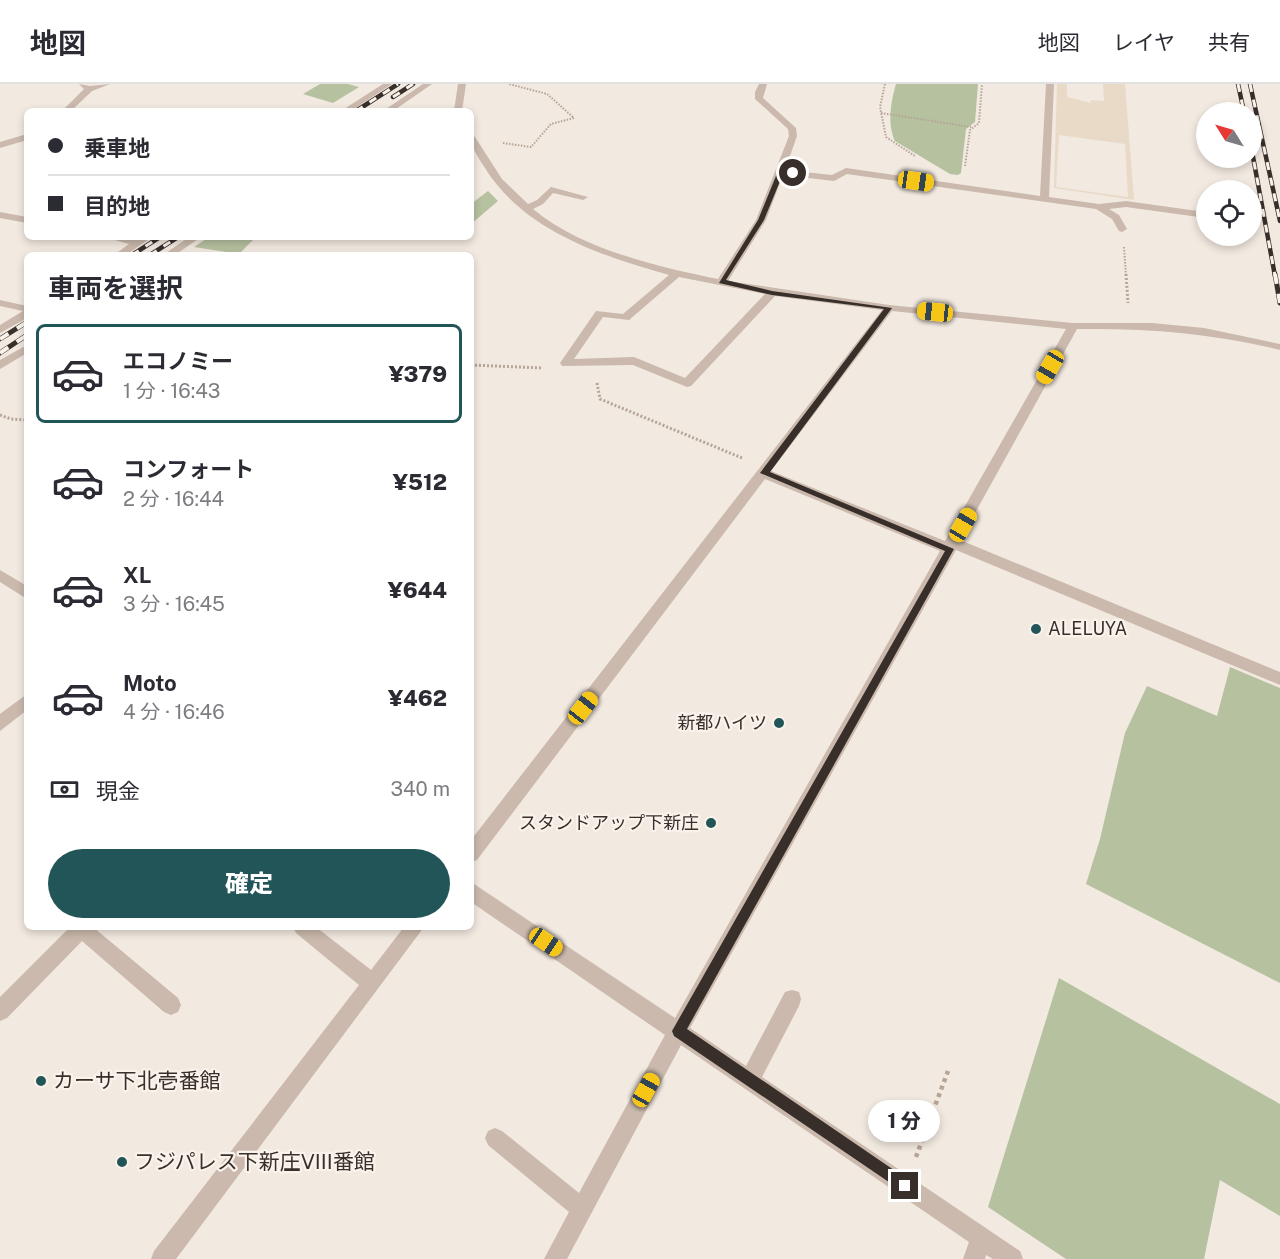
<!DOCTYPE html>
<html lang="ja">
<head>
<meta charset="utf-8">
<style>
  body { margin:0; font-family:"Public Sans","Noto Sans JP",sans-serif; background:#f7f7f7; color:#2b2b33; height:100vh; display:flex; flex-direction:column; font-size:22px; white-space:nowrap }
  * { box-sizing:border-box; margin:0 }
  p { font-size:20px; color:#7c7c81 }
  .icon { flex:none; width:33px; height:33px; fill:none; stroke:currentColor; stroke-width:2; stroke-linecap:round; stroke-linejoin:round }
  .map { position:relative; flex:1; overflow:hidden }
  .side { position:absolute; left:24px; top:168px; width:450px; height:678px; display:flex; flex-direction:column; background:#fff; border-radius:9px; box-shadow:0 3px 9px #0003 }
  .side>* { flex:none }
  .guide { position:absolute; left:24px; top:24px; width:450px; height:132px; border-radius:9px; box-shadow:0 3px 9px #0003; display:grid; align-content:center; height:132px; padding:0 24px; background:#fff }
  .needle { width:39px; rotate:307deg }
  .buttons { position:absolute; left:1196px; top:18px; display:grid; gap:12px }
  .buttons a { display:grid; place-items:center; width:66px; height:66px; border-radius:50%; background:#fff; box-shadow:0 3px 9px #0003; font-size:30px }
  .end { position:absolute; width:27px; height:27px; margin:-14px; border:8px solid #382f2b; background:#fff; box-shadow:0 0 0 3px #fff }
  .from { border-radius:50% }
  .bubble { position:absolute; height:42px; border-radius:21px; background:#fff; box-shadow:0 3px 9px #0003; font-size:20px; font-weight:800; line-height:42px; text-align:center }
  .car { position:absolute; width:18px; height:36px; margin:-18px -9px; border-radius:8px; box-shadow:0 0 4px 2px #0007; background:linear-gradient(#f5c518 24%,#345 0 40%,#f5c518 0 76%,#345 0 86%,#f5c518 0) }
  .guide b { display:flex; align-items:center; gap:21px; height:57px; font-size:22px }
  .guide b+b { border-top:2px solid #e1e1e2 }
  .guide i { width:15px; height:15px; background:#2b2b33 }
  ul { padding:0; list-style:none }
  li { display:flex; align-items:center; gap:18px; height:99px; margin:0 12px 9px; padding:0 12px; border:3px solid transparent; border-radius:9px }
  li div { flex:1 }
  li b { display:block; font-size:22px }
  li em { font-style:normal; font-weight:800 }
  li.selected { border-color:#225558 }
  li>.icon { width:54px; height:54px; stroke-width:1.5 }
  h2 { padding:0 24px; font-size:27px; line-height:72px }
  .pay { display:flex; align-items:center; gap:15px; height:66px; padding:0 24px; font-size:22px }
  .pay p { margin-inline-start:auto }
  .primary-button { display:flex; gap:12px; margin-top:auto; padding:12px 24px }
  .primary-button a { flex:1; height:69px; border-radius:36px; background:#225558; color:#fff; font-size:24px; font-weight:800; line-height:69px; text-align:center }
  header { display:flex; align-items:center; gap:36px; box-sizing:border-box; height:84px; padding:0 30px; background:#fff; border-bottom:2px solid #e1e1e2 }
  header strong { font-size:28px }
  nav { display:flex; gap:33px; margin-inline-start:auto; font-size:21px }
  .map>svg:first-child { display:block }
  .green { fill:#b6c1a0 }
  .plaza { fill:#e9dac8; fill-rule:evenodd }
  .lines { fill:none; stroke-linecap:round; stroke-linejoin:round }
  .path-far2 { stroke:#b6a496; stroke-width:2; stroke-dasharray:1.5 1.5; stroke-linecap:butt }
  .path-far1 { stroke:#b6a496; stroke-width:3; stroke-dasharray:2 2; stroke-linecap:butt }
  .path { stroke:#b6a496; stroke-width:4.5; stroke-dasharray:4 4; stroke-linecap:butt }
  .minor { fill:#cab9ac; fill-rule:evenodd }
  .rail-far1-casing { stroke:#382f2b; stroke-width:4.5 }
  .rail-casing { stroke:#382f2b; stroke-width:5 }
  .rail-far1 { stroke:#faf3ec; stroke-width:3; stroke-dasharray:8; stroke-linecap:butt }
  .rail { stroke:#faf3ec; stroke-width:4; stroke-dasharray:10; stroke-linecap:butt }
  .route { fill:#382f2b }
  .poi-dot { fill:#225558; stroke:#faf3ec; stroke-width:2 }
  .labels { text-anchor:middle; stroke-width:4.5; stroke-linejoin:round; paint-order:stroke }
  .poi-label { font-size:18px; fill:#382f2b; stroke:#faf3ec; text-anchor:end }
  .near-poi-label { font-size:21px; fill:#382f2b; stroke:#faf3ec; text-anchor:start }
</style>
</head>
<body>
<header>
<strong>地図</strong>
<nav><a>地図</a><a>レイヤ</a><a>共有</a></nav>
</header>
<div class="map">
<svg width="1280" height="1175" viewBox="0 0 1280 1175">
  <rect width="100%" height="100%" fill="#f2e9e0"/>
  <g class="green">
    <polygon points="320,0 348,0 359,3 333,19 303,10"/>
    <path d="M896 0H978L975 38 966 45 961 89 958 91 950 90 895 57C887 40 891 17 896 0Z"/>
    <polygon points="488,107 498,117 471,140 471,120"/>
    <polygon points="209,153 254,155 239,170 194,163"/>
    <polygon points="1230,583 1280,604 1280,899 1086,800 1100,755 1125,649 1147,602 1217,632"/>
    <polygon points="1059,894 1280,1020 1280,1132 1220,1096 1204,1175 1066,1175 988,1123"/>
  </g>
  <path class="plaza" d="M1057 0H1067V13L1091 19V16L1104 17 1103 0H1125L1134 116 1054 104ZM1059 51 1125 60 1128 113 1056 103Z"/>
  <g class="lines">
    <g class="path-far2">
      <polyline points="885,0 880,23 886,53 915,72"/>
      <polyline points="881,29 971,43"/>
      <polyline points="503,59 531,63 551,40 574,34 547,10 509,0"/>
      <polyline points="965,82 970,46 979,39 982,0"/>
      <polyline points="1124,163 1126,192"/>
    </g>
    <g class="path-far1">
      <polyline points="1126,190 1128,219"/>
      <polyline points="471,281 542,284"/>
      <polyline points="597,299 600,315 742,374"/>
      <polyline points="0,331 11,335 27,336"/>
    </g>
    <polyline class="path" points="916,1073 948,987"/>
    <g class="minor">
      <polygon points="79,0 90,2 110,0 92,7 71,27 62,27 84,5"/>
      <polygon points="383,0 392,0 351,27 341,27"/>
      <polygon points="423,0 432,0 393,27 383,27"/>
      <polygon points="458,0 466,0 462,27 454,27"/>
      <path d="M759 0H767L763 14 796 44 797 52 785 86 832 91 846 84 1040 112 1046 0H1054L1049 113 1099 120 1126 117 1205 128 1206 134 1126 123 1109 125 1119 131 1127 145 1122 148 1119 147 1112 135 1096 125 847 90 834 97 783 91 766 136 728 197 889 221 1073 239H1152L1204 244 1280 260V266C1213 249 1146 244 1077 245L960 456 1280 588V601L956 466 690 944 746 982 785 908 792 906 799 908 801 915 799 922 762 993 1020 1167 1023 1175H993L986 1171 985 1175H963L969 1158 681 961 567 1175H544L569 1128 488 1061 485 1054 488 1047 495 1044 502 1047 579 1109 665 951 471 818V798L675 934 940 467 765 395 477 776 471 778V756L882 226 775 212 691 302 687 303 633 281 562 282 560 279 596 227 623 230 669 191C602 172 524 147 485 84 478 73 471 64 471 50L475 53 502 95 528 120 537 116 551 103 588 113 583 116 553 109 543 120 533 125C580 165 659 183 718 195L756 136 789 52 788 45 755 15V8ZM679 193 765 210 685 294 634 273 574 275 603 233 629 236ZM892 227 1066 245 945 457 771 387Z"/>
      <polygon points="27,50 27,56 0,64 0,58"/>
      <polygon points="0,128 27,133 27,139 0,134"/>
      <polygon points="104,153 136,156 140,153 152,153 126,171 114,171 129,160"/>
      <polygon points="189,153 201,153 175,171 163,171"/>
      <polygon points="0,216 27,222 27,234 0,249 0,241 23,227 0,222"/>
      <polygon points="27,261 27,269 0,285 0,276"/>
      <polygon points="0,486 27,502 27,515 0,498"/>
      <polygon points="27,610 27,626 0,647 0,630"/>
      <polygon points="70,843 93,843 178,914 181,921 178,928 171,931 164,928 82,857 7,934 0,937 0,913"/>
      <polygon points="293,843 316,843 371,886 404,843 424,843 176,1175 151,1175 154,1167 359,901 296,849"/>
    </g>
    <g class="rail-far1-casing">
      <g id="rail-far1">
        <polyline points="1238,0 1244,28"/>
        <polyline points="1250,0 1280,137"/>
        <polyline points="393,13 413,0"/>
        <polyline points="356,27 398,0"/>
        <polyline points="1251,62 1275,192"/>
        <polyline points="132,171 160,153"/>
        <polyline points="150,171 178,153"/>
      </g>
    </g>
    <g class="rail-casing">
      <g id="rail">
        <polyline points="1275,190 1280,219"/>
        <polyline points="0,255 27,238"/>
        <polyline points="0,269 27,251"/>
      </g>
    </g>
    <use href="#rail-far1" class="rail-far1"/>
    <use href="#rail" class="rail"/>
  </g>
  <polygon class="route" points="778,87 796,89 783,90 764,136 726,196 772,207 892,224 770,388 954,465 687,945 910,1097 912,1102 910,1107 905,1109 674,952 672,947 945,467 760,389 884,225 772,211 719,199 758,136"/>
  <g class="poi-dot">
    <circle cx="1036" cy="545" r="6"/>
    <circle cx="779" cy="639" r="6"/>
    <circle cx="711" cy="739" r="6"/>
    <circle cx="41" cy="997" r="6"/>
    <circle cx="122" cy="1078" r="6"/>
  </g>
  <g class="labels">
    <g class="poi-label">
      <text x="1048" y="551" text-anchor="start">ALELUYA</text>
      <text x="767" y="645">新都ハイツ</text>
      <text x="699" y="745">スタンドアップ下新庄</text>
    </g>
    <g class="near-poi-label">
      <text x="53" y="1004">カーサ下北壱番館</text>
      <text x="134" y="1085">フジパレス下新庄VIII番館</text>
    </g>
  </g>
</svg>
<div class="buttons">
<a><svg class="needle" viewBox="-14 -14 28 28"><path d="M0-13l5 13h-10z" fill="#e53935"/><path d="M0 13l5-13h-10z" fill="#7c7c81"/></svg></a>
<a><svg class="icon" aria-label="locate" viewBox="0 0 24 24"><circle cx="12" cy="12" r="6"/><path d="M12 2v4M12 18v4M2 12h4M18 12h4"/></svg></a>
</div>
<i class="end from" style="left:793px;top:89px"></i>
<i class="end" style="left:905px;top:1102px"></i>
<div class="bubble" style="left:868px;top:1016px;width:72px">1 分</div>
<i class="car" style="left:916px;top:97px;rotate:98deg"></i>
<i class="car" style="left:935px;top:228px;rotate:276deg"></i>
<i class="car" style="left:1050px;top:283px;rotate:210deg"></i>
<i class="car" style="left:963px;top:441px;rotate:30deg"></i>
<i class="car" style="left:583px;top:624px;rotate:38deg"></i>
<i class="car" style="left:546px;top:858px;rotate:124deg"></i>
<i class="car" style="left:646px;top:1006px;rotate:29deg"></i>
<div class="guide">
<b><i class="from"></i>乗車地</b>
<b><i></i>目的地</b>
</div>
<section class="side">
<h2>車両を選択</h2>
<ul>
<li class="selected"><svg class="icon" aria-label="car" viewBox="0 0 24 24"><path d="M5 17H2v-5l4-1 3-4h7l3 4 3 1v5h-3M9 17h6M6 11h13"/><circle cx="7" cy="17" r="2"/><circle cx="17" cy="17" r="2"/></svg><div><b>エコノミー</b><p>1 分 · 16:43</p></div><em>¥379</em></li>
<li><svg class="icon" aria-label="car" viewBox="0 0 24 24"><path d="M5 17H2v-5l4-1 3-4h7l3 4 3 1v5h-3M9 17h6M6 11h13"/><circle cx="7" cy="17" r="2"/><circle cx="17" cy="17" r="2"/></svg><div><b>コンフォート</b><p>2 分 · 16:44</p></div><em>¥512</em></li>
<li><svg class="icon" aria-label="car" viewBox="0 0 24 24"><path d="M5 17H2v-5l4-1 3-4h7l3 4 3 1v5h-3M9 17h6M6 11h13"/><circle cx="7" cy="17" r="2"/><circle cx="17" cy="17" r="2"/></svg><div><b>XL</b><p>3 分 · 16:45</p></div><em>¥644</em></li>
<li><svg class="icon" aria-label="car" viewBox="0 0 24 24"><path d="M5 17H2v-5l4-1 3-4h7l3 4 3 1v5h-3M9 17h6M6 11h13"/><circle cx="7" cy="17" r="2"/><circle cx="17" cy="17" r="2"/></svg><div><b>Moto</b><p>4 分 · 16:46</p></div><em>¥462</em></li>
</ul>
<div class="pay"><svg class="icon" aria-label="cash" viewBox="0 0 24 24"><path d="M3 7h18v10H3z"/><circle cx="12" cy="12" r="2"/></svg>現金<p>340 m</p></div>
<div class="primary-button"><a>確定</a></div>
</section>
</div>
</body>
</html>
